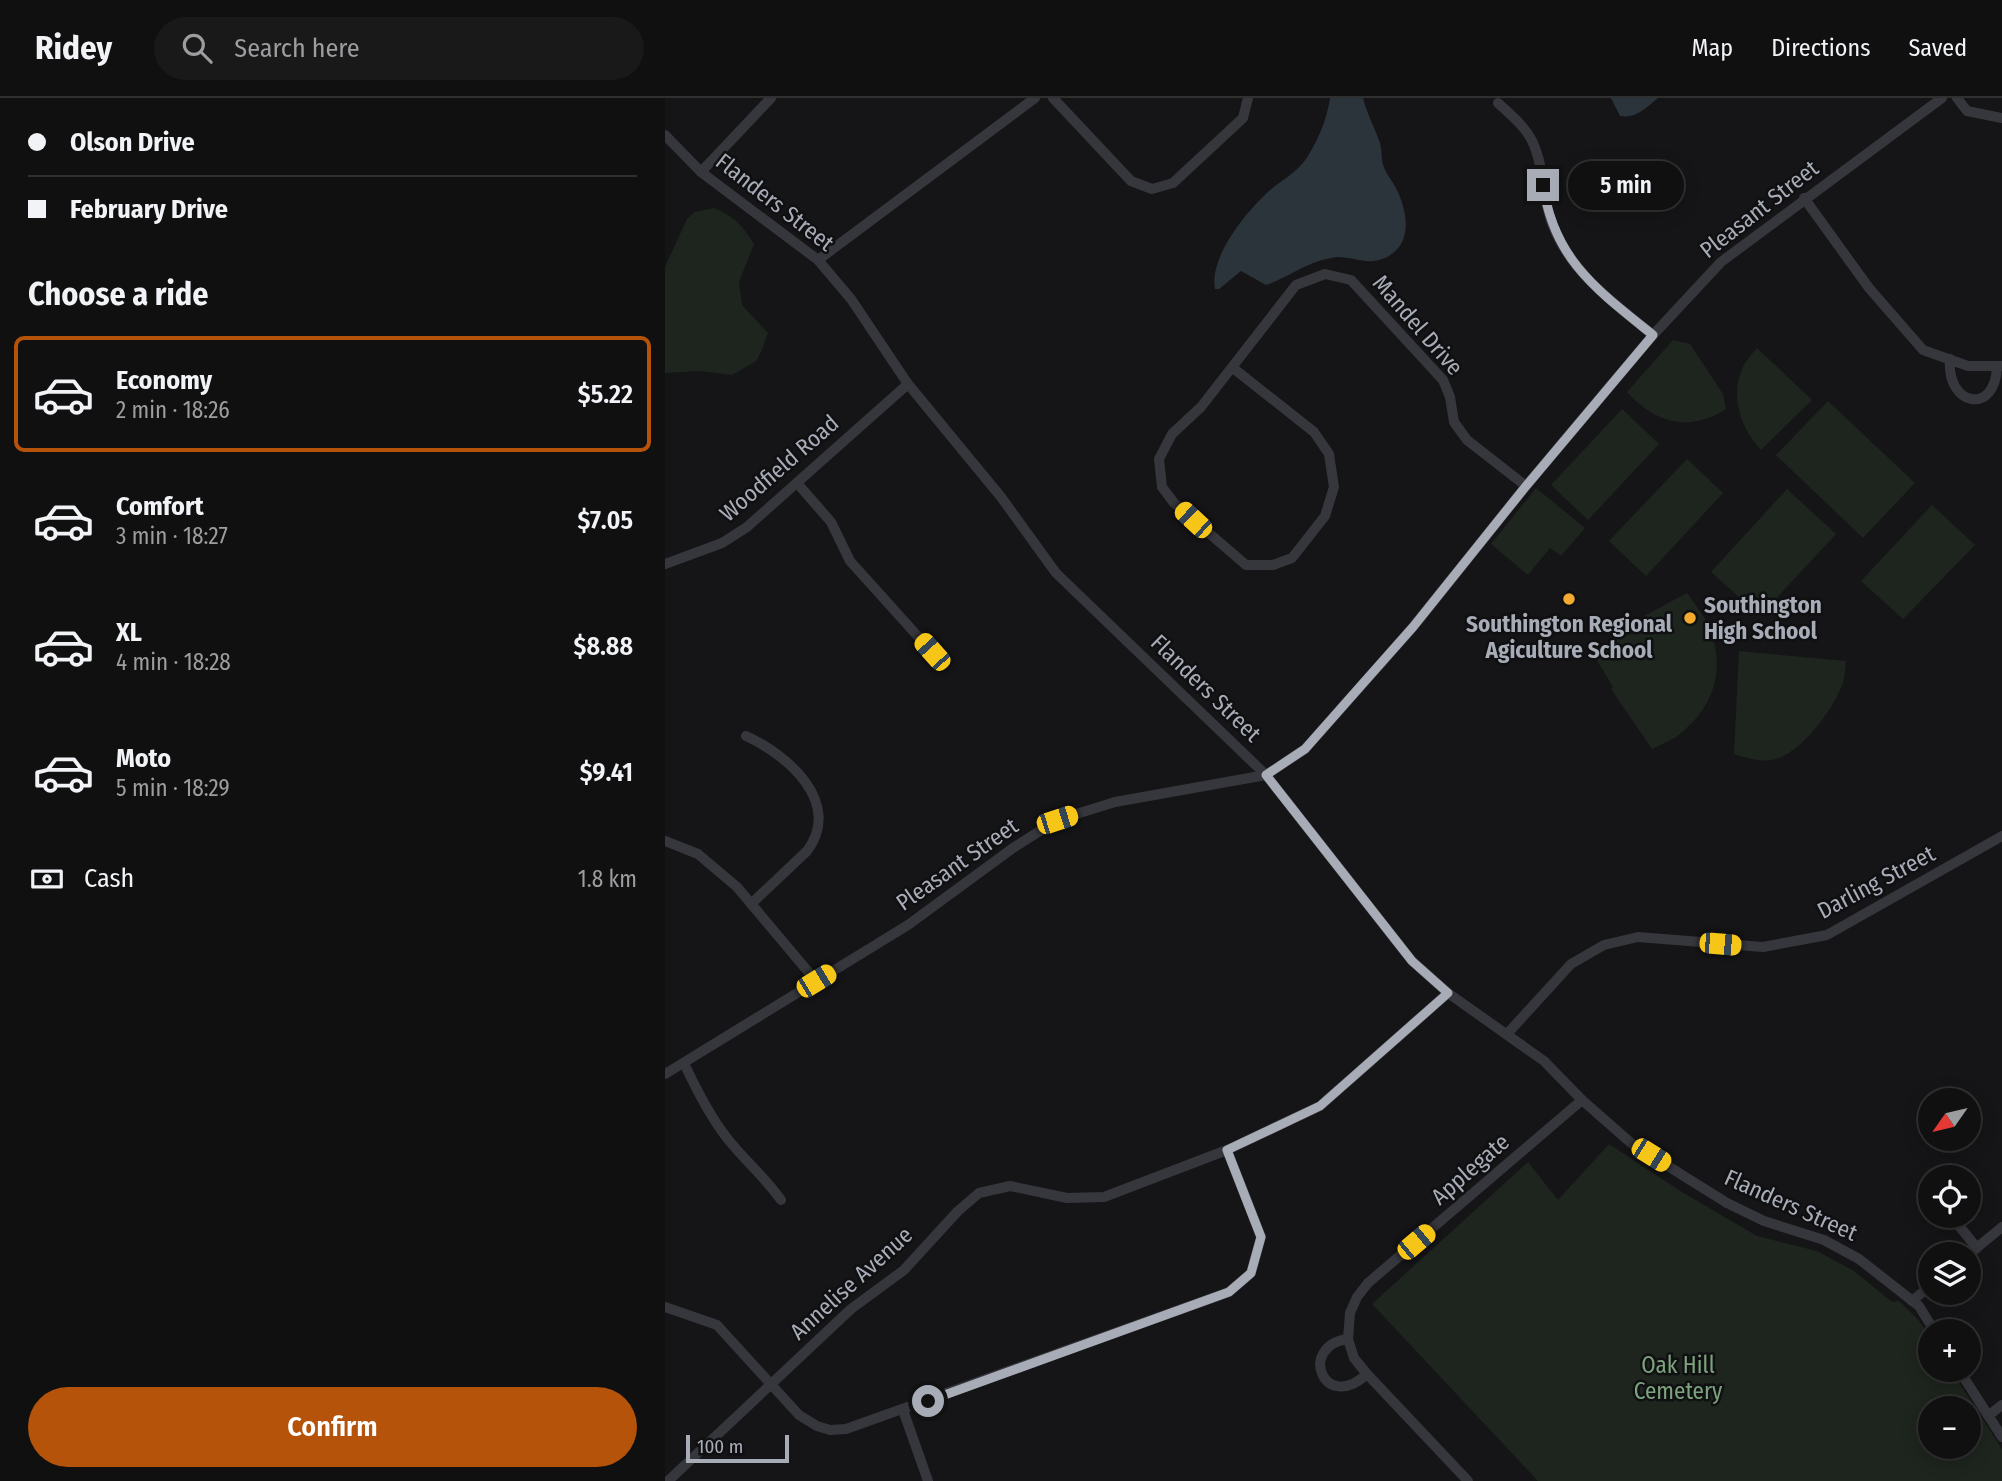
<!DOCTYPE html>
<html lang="en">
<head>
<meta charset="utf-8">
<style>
  body { margin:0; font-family:"Fira Sans Condensed",sans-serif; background:#19191a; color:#f1f3f6; height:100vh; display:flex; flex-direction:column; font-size:26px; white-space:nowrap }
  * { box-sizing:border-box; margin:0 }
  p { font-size:23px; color:#9c9d9f }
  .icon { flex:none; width:38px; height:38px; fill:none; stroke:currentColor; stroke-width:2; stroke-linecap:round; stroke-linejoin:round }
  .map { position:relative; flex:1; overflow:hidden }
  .drawer { display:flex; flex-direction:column; background:#101011; width:665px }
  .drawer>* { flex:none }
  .guide { display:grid; align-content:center; height:154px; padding:0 28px; background:#101011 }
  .needle { width:46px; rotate:236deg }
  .fabs { position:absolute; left:1253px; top:990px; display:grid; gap:14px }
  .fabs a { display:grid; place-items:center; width:63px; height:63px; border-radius:50%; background:#101011; box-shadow:0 4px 18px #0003,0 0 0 2px #303031; font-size:35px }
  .scale { position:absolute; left:21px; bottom:18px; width:103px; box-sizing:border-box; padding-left:7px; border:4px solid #a7acb7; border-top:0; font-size:19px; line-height:24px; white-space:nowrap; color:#a7acb7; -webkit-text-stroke:5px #101012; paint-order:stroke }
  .end { position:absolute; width:32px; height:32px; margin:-16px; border:9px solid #a7acb7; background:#111; box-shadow:0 0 0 4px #111 }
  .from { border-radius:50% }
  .bubble { position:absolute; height:49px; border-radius:24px; background:#101011; box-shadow:0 4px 18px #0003,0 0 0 2px #303031; font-size:23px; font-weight:600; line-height:49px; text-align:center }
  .car { position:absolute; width:21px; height:42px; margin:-21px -10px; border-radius:9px; box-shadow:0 0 5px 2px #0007; background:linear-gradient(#f5c518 24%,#345 0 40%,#f5c518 0 76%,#345 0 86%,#f5c518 0) }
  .guide b { display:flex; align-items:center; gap:24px; height:66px; font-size:26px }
  .guide b+b { border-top:2px solid #303031 }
  .guide i { width:18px; height:18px; background:#f1f3f6 }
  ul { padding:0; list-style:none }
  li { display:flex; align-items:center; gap:21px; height:116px; margin:0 14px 10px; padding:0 14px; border:4px solid transparent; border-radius:10px }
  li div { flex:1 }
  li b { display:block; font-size:26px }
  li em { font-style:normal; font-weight:600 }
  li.selected { border-color:#b45309 }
  li>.icon { width:63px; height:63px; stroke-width:1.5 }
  h2 { padding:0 28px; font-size:32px; line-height:84px }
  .pay { display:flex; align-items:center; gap:18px; height:77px; padding:0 28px; font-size:26px }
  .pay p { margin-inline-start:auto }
  .primary-button { display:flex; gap:14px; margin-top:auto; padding:14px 28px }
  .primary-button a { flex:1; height:80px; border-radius:42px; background:#b45309; color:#fff; font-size:28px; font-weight:600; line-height:80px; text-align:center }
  header { display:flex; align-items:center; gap:42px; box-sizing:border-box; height:98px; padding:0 35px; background:#101011; border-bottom:2px solid #303031 }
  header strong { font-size:33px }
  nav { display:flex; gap:38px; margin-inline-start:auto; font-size:24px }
  .search { width:490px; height:63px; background:#19191a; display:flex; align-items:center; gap:18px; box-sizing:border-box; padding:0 24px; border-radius:38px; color:#9c9d9f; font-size:26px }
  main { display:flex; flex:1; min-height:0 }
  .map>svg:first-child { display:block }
  .green { fill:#1d251e; fill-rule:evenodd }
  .water { fill:#2b343b }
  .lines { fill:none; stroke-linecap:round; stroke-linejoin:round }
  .minor { stroke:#36373c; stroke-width:10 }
  .route { stroke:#a7acb7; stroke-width:9 }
  .poi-dot { fill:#f4ab30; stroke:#101012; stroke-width:2.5 }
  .labels { text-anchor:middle; stroke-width:5; stroke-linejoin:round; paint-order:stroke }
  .street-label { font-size:23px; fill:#a7acb7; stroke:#101012 }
  .poi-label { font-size:23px; font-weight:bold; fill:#a7acb7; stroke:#101012; text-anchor:start }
  .park-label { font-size:23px; fill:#7da37e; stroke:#101012 }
</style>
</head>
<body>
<header>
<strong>Ridey</strong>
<div class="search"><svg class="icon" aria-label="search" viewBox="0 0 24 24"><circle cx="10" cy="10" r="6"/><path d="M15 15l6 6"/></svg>Search here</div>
<nav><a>Map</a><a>Directions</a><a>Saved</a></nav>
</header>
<main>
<section class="drawer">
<div class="guide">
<b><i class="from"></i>Olson Drive</b>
<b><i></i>February Drive</b>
</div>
<h2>Choose a ride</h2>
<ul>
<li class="selected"><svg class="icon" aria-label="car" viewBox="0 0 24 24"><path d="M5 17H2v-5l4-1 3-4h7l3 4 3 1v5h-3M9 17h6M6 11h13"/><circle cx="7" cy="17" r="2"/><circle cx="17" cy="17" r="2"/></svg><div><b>Economy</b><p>2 min · 18:26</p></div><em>$5.22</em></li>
<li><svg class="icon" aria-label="car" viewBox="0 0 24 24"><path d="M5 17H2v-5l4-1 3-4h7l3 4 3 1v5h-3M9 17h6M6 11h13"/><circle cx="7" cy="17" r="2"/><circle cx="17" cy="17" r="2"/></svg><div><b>Comfort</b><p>3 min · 18:27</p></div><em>$7.05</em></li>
<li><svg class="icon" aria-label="car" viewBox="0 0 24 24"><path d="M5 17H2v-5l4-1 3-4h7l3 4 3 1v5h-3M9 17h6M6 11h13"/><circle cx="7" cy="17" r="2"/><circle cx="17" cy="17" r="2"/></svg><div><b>XL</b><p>4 min · 18:28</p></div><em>$8.88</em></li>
<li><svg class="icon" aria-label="car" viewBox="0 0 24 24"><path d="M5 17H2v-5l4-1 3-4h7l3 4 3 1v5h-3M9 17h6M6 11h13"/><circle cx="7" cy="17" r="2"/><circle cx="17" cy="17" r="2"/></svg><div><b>Moto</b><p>5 min · 18:29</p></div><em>$9.41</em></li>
</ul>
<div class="pay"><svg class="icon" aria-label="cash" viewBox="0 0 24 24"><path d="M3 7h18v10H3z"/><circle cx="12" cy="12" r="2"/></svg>Cash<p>1.8 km</p></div>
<div class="primary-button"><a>Confirm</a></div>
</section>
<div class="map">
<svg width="1337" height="1383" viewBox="0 0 1337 1383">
  <rect width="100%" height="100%" fill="#151517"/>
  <g class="green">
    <path d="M49 110C69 118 78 128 89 146L74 184 77 207 103 235 96 254 91 263 67 277 35 273 0 275V169L22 121 30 114Z"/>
    <path d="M1008 242 1025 246 1058 296 1061 311C1023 335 990 325 962 294Z"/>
    <path d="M1092 250 1147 302 1096 352C1076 331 1064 297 1078 269 1081 262 1087 256 1092 250Z"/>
    <polygon points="1163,303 1250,385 1198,440 1111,357"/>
    <polygon points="957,311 994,346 923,422 886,387"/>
    <polygon points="1022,361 1058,395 981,478 944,443"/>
    <polygon points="871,390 920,430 896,458 885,450 863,477 826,446"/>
    <polygon points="1122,391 1171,436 1095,518 1046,474"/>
    <polygon points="1267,407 1310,447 1238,521 1196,483"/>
    <path d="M1022 495C1029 505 1038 516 1043 527 1061 568 1051 607 1016 635 1008 642 997 646 987 651L946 591 948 589 930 559 931 553 965 533 962 527Z"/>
    <path d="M1074 553 1181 563C1180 570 1180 578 1178 585 1169 610 1138 653 1111 661 1097 665 1082 660 1069 656Z"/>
    <path d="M944 1046 1017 1094 1092 1138 1152 1153 1189 1173 1227 1204 1234 1203C1264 1232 1265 1231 1265 1272H1286L1337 1351V1383H873L707 1206 863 1064 893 1102ZM1265 1311H1304V1349H1265Z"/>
  </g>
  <g class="water">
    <path d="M665 0H698C702 16 710 30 715 45 717 52 716 60 718 67 721 75 727 83 731 90 744 116 749 152 714 162 698 167 682 156 666 160 639 165 625 179 601 187L576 173 554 191H550C544 159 581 114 604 93 617 82 631 75 641 61 653 43 662 21 665 0Z"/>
    <path d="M946 0H993C982 9 971 21 955 18Z"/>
  </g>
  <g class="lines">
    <g class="minor">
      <polyline points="388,0 466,83 487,91 508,85 578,20 583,0"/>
      <polyline points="1292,0 1302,13 1337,20"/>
      <path d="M833 5C846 17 861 29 868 45 880 71 877 102 888 128 907 176 949 205 988 237"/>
      <polyline points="0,37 36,74 153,162 186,201 243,286 336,399 391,475 601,677 747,863 783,895 879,963 917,1002 966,1045 1062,1105 1099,1123 1159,1142 1194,1161 1254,1208 1270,1234"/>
      <polyline points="36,74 106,0"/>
      <polyline points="1139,100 1204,190 1258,252 1303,268 1337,268"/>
      <polyline points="153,162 370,0"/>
      <path d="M1285 261C1281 308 1330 318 1332 269"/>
      <polyline points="568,270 649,334 664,356 669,389 660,418 627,460 608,467 581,467 509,405 497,389 494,361 507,336 536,309 631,187 660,176 686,182 778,282 785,299 789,324 802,342 861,388"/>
      <polyline points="132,385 166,424 185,463 267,554"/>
      <polyline points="0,466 57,445 82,429 243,286"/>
      <path d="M81 638C123 657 178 705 142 753L86 806"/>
      <polyline points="0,743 33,756 72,789 151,883"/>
      <polyline points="842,936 906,866 939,847 973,839 1098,849 1162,837 1337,738"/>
      <path d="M19 965C31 991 44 1017 62 1040 79 1062 100 1079 116 1102"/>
      <polyline points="0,976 243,827 348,750 392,722 450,704 601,677 640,651 748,529 861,388 988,237 1056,164 1277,0"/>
      <polyline points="1286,1118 1312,1150"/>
      <polyline points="1303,1157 1337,1129"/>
      <polyline points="1247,1203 1265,1188"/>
      <polyline points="0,1209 52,1227 134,1317 152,1328 165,1332 181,1331 564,1194 586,1175 596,1139 562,1052"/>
      <path d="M683 1241C632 1248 659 1316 702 1276"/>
      <polyline points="1294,1272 1337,1339"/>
      <polyline points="238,1312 263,1383"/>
      <polyline points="1323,1318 1337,1307"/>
      <polyline points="3,1383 186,1211 239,1172 293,1113 314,1095 345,1088 402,1100 439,1099 562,1052 655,1008 783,895"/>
      <polyline points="803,1383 702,1276 689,1260 683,1241 685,1215 692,1199 703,1185 917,1002"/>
    </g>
  </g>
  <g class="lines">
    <path class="route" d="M263 1303 564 1194 586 1175 596 1139 562 1052 655 1008 783 895 747 863 601 677 640 651 701 582 748 529 861 388 988 237C932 192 889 162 878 87"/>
  </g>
  <g class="poi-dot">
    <circle cx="904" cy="501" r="7"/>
    <circle cx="1025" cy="520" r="7"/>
  </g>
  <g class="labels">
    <g class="street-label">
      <text transform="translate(110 104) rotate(38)" y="8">Flanders Street</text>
      <text transform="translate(1094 111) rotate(-38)" y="8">Pleasant Street</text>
      <text transform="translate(753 227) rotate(49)" y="8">Mandel Drive</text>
      <text transform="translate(114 370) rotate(-41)" y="8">Woodfield Road</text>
      <text transform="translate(541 590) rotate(44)" y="8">Flanders Street</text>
      <text transform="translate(292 766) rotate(-35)" y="8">Pleasant Street</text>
      <text transform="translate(1211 784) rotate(-28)" y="8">Darling Street</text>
      <text transform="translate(805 1071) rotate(-41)" y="8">Applegate</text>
      <text transform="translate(1126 1107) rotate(24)" y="8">Flanders Street</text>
      <text transform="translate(186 1185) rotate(-42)" y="8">Annelise Avenue</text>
    </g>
    <g class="poi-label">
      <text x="1039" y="515">Southington<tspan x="1039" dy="26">High School</tspan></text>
      <text x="904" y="534" text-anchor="middle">Southington Regional<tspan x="904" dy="26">Agiculture School</tspan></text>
    </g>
    <g class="park-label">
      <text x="1013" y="1275">Oak Hill<tspan x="1013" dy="26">Cemetery</tspan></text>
    </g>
  </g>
</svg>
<div class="fabs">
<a><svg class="needle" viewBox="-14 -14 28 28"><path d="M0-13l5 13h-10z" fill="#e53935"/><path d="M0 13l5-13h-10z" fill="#9c9d9f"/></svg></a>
<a><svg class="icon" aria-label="locate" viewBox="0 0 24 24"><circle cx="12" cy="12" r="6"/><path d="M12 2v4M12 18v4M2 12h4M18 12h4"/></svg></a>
<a><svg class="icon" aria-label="layers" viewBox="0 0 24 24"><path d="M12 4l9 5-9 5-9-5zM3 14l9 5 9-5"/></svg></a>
<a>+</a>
<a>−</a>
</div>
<div class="scale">100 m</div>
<i class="end from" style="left:263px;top:1303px"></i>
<i class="end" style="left:878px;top:87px"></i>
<div class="bubble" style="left:903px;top:63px;width:116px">5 min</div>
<i class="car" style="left:528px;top:422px;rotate:313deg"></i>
<i class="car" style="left:267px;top:554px;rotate:318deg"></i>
<i class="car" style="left:392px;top:722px;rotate:72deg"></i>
<i class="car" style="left:1055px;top:846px;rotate:95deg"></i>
<i class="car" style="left:151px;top:883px;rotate:59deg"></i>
<i class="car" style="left:986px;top:1057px;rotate:122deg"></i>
<i class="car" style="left:751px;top:1144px;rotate:50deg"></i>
</div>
</main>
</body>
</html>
